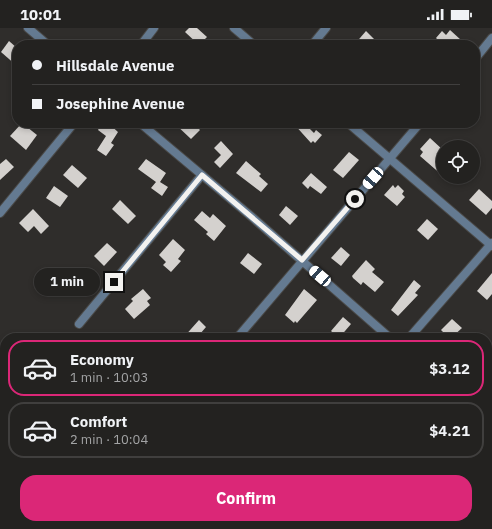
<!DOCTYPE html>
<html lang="en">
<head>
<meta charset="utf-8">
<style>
  body { margin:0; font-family:"IBM Plex Sans",sans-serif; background:#2f2f2d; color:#f1f3f6; height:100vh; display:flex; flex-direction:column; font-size:15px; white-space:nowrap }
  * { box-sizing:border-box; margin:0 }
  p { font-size:13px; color:#a3a4a5 }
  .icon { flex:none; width:22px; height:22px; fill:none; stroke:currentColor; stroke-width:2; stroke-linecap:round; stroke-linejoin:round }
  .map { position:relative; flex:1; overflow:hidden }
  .drawer { position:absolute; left:0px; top:305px; width:492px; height:196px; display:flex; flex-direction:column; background:#232220; border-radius:16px 16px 0 0; box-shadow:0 2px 6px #0003,0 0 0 1px #403f3e }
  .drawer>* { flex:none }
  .banner { position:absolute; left:12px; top:12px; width:468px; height:88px; border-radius:16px; box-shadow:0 2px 6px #0003,0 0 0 1px #403f3e; display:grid; align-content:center; height:88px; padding:0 20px; background:#232220 }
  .buttons { position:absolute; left:436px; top:112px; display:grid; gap:8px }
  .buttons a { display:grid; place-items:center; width:44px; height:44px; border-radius:50%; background:#232220; box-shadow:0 2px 6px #0003,0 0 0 1px #403f3e; font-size:20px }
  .end { position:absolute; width:18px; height:18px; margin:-9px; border:5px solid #f3f2f0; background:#111; box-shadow:0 0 0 2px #111 }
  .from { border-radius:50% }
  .bubble { position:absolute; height:28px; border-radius:14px; background:#232220; box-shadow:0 2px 6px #0003,0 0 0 1px #403f3e; font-size:13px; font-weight:700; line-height:28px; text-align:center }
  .car { position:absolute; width:12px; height:24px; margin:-12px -6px; border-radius:5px; box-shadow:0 0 3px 1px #0007; background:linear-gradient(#fff 24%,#345 0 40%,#fff 0 76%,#345 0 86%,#fff 0) }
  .banner b { display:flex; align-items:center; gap:14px; height:38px; font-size:15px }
  .banner b+b { border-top:1px solid #403f3e }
  .banner i { width:10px; height:10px; background:#f1f3f6 }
  ul { padding:7px 0 0; list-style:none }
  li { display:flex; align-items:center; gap:12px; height:56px; margin:0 8px 6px; padding:0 12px; border:2px solid #403f3e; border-radius:16px }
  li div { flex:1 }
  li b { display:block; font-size:15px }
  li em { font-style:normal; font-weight:700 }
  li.selected { border-color:#db2777 }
  li>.icon { width:36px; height:36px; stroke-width:1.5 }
  .button { display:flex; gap:8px; margin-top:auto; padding:8px 20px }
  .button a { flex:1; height:46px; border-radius:16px; background:#db2777; color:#fff; font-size:16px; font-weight:700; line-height:46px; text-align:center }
  .status { display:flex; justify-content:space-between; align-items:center; height:28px; padding:0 20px; background:#232220; direction:ltr }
  .status svg { height:11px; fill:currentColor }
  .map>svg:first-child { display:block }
  .building { fill:#d4d1ce }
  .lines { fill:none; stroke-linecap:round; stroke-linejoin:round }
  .street-casing { stroke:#4a4947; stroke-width:10 }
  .highway-casing { stroke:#4a4947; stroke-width:14 }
  .street { stroke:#647a91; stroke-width:8 }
  .highway { stroke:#cbe2f8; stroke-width:12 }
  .route { stroke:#f3f2f0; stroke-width:5 }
</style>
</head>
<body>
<div class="status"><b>10:01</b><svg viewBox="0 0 49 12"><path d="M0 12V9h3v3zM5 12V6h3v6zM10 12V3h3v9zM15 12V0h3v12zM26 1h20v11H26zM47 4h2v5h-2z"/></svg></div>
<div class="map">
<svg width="492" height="501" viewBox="0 0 492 501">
  <rect width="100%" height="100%" fill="#2f2d2b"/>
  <g class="building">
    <polygon points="189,0 197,0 207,9 199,17 185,4"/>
    <polygon points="450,2 461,12 456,17 443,17 436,10 442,3 446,7"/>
    <polygon points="366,3 374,11 369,17 354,17"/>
    <polygon points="9,13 17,20 17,38 1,24"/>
    <polygon points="22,95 37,107 26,122 10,108"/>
    <polygon points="102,95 108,95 118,104 111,115 114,117 106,128 97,122 106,108 98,102"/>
    <polygon points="174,95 193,95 200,102 191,111"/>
    <polygon points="293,95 304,95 314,105 316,102 322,107 315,115 313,113 311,115"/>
    <polygon points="430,110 443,122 443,148 420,128 423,124 420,121"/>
    <polygon points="221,113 233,126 220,140 214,134 221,127 214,120"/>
    <polygon points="349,124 359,132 343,150 333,142"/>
    <polygon points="6,131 14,139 0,152 0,136"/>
    <polygon points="146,131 166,145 160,154 168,159 162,168 151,160 156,154 138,141"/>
    <polygon points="246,133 261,146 259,148 268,156 261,164 236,145"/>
    <polygon points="72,137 87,150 78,160 63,147"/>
    <polygon points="311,145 327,159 321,166 310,158 308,161 302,155"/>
    <polygon points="393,157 395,160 398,157 404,163 402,166 405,169 397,178 384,167"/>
    <polygon points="54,158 68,168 60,179 46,170"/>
    <polygon points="479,161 492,173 492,180 486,187 469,172"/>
    <polygon points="120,172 136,188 128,196 112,181"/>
    <polygon points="286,178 298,188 290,197 279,187"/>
    <polygon points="33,181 49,198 41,206 34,198 28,204 19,195"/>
    <polygon points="202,183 210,190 213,186 226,198 214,213 206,206 208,204 194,192"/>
    <polygon points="427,191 438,201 428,212 417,202"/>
    <polygon points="173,211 185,222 178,231 181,233 171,244 163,237 166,234 159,227"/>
    <polygon points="107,215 117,224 104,238 94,228"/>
    <polygon points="341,219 350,227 341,238 331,230"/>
    <polygon points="248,225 262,236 254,246 240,235"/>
    <polygon points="366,232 375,241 372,244 384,254 375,264 363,254 361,257 353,250 352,248"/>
    <polygon points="67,244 77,252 64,267 54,259"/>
    <polygon points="492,245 492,266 487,272 477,263"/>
    <polygon points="414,252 421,258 415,265 418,267 398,288 391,282"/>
    <polygon points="143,261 151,270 147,273 150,277 134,291 125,281 133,273 131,271"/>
    <polygon points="304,261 317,272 297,295 295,293 294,295 285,287"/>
    <polygon points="343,289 351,296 339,310 331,303"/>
    <polygon points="452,291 462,300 451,310 449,310 441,302"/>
    <polygon points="199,292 206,299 200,306 205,310 183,310"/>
  </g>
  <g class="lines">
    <g class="street-casing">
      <g id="street">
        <polyline points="28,0 48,17"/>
        <polyline points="234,0 254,17"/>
        <polyline points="141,17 154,0"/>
        <polyline points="312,17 326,0"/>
        <polyline points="475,31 492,10"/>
        <polyline points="140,95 252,189 390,310"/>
        <polyline points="348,95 492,218"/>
        <polyline points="0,185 74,95"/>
        <polyline points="79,296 202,147"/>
        <polyline points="237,310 420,95"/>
        <polyline points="409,310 492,215"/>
      </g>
    </g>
    <g class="highway-casing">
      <g id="highway">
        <polyline points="0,368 5,372"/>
        <polyline points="0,387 5,389"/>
        <polyline points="0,423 5,425"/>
        <polyline points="0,440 5,442"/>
        <polyline points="176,496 190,501"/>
        <polyline points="277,496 293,501"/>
      </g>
    </g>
    <use href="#street" class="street"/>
    <use href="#highway" class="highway"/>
  </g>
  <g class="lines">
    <polyline class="route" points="114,254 202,147 302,232 355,171"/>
  </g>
</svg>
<div class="buttons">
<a><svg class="icon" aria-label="locate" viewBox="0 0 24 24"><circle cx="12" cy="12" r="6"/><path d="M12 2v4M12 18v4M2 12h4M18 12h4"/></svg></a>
</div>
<i class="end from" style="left:355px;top:171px"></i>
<i class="end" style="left:114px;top:254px"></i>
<div class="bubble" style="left:34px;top:240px;width:66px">1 min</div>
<i class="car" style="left:373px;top:150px;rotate:221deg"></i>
<i class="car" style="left:320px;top:248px;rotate:311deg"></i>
<div class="banner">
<b><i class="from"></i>Hillsdale Avenue</b>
<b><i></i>Josephine Avenue</b>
</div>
<section class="drawer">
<ul>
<li class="selected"><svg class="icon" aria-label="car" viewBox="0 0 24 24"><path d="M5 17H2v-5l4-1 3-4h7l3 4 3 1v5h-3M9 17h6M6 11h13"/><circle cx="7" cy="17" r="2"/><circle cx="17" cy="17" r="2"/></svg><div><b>Economy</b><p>1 min · 10:03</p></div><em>$3.12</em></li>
<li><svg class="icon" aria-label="car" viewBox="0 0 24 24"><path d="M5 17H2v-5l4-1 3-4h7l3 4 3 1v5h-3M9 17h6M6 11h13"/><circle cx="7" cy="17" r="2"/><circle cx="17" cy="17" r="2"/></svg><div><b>Comfort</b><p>2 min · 10:04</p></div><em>$4.21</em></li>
</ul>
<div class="button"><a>Confirm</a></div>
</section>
</div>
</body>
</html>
